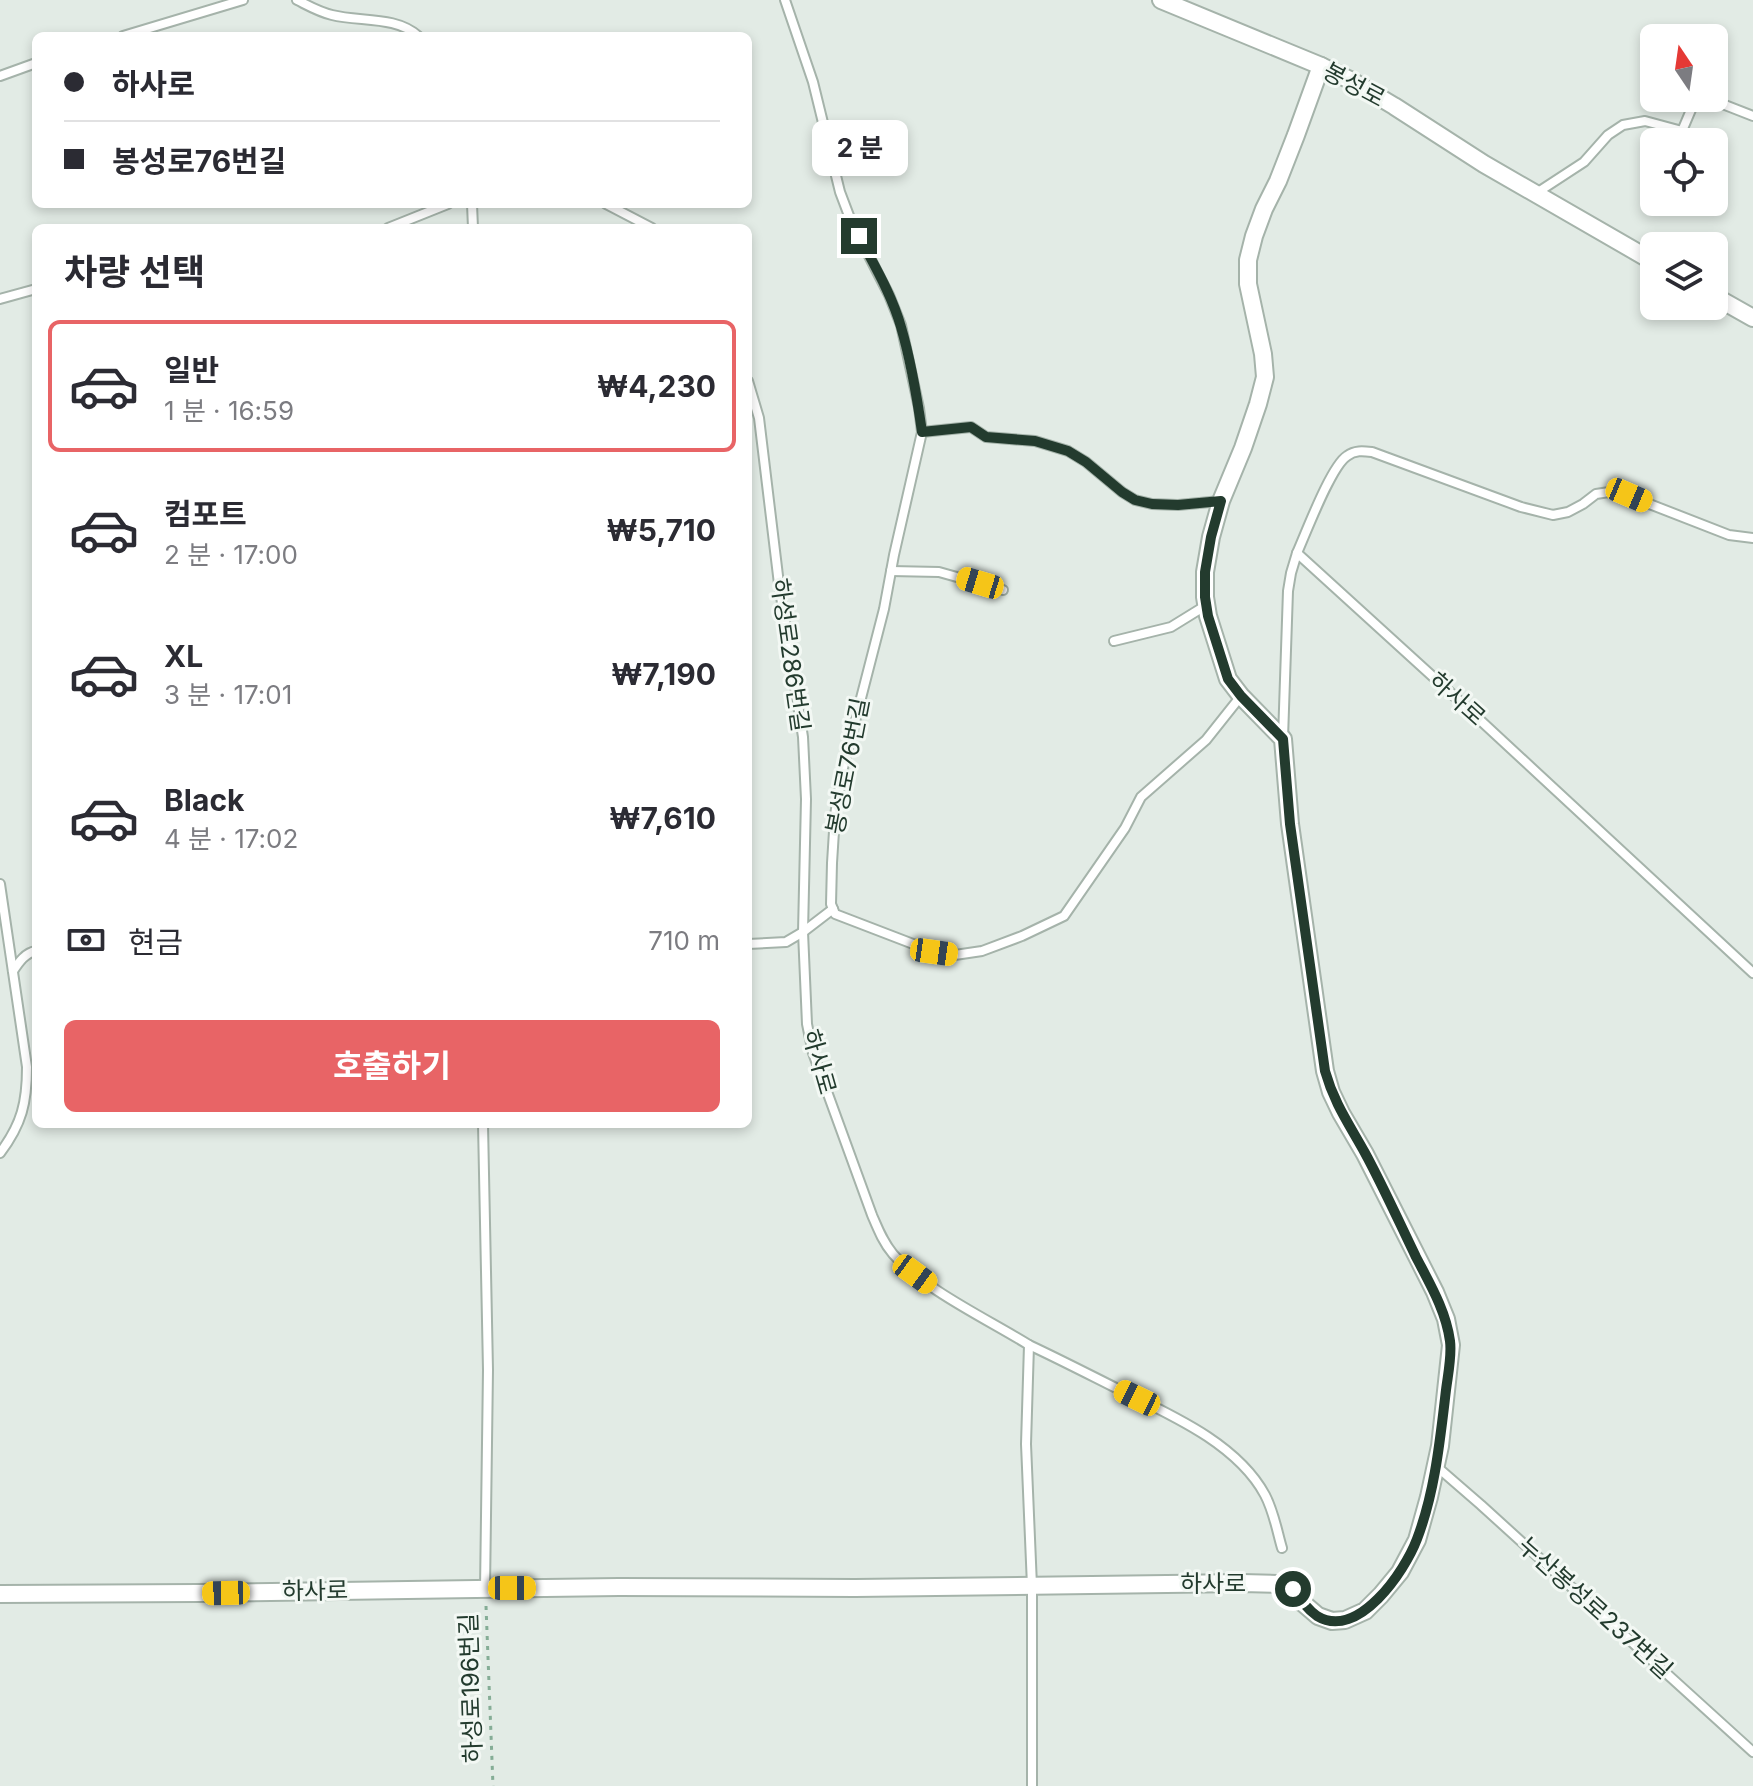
<!DOCTYPE html>
<html lang="ko">
<head>
<meta charset="utf-8">
<style>
  body { margin:0; font-family:Inter,"Noto Sans KR",sans-serif; background:#f2f2f3; color:#2b2b33; height:100vh; display:flex; flex-direction:column; font-size:30px; white-space:nowrap }
  * { box-sizing:border-box; margin:0 }
  p { font-size:26px; color:#7c7c81 }
  .icon { flex:none; width:44px; height:44px; fill:none; stroke:currentColor; stroke-width:2; stroke-linecap:round; stroke-linejoin:round }
  .map { position:relative; flex:1; overflow:hidden }
  .side { position:absolute; left:32px; top:224px; width:720px; height:904px; display:flex; flex-direction:column; background:#fff; border-radius:12px; box-shadow:0 4px 12px #0003 }
  .side>* { flex:none }
  .top-card { position:absolute; left:32px; top:32px; width:720px; height:176px; border-radius:12px; box-shadow:0 4px 12px #0003; display:grid; align-content:center; height:176px; padding:0 32px; background:#fff }
  .needle { width:52px; rotate:347deg }
  .controls { position:absolute; left:1640px; top:24px; display:grid; gap:16px }
  .controls a { display:grid; place-items:center; width:88px; height:88px; border-radius:12px; background:#fff; box-shadow:0 4px 12px #0003; font-size:40px }
  .end { position:absolute; width:36px; height:36px; margin:-18px; border:10px solid #233b2e; background:#fff; box-shadow:0 0 0 4px #fff }
  .from { border-radius:50% }
  .bubble { position:absolute; height:56px; border-radius:12px; background:#fff; box-shadow:0 4px 12px #0003; font-size:26px; font-weight:700; line-height:56px; text-align:center }
  .car { position:absolute; width:24px; height:48px; margin:-24px -12px; border-radius:10px; box-shadow:0 0 6px 2px #0007; background:linear-gradient(#f5c518 24%,#345 0 40%,#f5c518 0 76%,#345 0 86%,#f5c518 0) }
  .top-card b { display:flex; align-items:center; gap:28px; height:76px; font-size:30px }
  .top-card b+b { border-top:2px solid #e1e1e2 }
  .top-card i { width:20px; height:20px; background:#2b2b33 }
  ul { padding:0; list-style:none }
  li { display:flex; align-items:center; gap:24px; height:132px; margin:0 16px 12px; padding:0 16px; border:4px solid transparent; border-radius:12px }
  li div { flex:1 }
  li b { display:block; font-size:30px }
  li em { font-style:normal; font-weight:700 }
  li.selected { border-color:#e86466 }
  li>.icon { width:72px; height:72px; stroke-width:1.5 }
  h2 { padding:0 32px; font-size:36px; line-height:96px }
  .pay { display:flex; align-items:center; gap:20px; height:88px; padding:0 32px; font-size:30px }
  .pay p { margin-inline-start:auto }
  .action { display:flex; gap:16px; margin-top:auto; padding:16px 32px }
  .action a { flex:1; height:92px; border-radius:12px; background:#e86466; color:#fff; font-size:32px; font-weight:700; line-height:92px; text-align:center }
  .map>svg:first-child { display:block }
  .lines { fill:none; stroke-linecap:round; stroke-linejoin:round }
  .service-casing { stroke:#a5b3aa; stroke-width:12 }
  .minor-casing { stroke:#a5b3aa; stroke-width:20 }
  .path { stroke:#85ad96; stroke-width:3; stroke-dasharray:4 6; stroke-linecap:butt }
  .service { stroke:#fff; stroke-width:8 }
  .minor { stroke:#fff; stroke-width:16 }
  .route { stroke:#233b2e; stroke-width:10 }
  .labels { text-anchor:middle; stroke-width:6; stroke-linejoin:round; paint-order:stroke }
  .street-label { font-size:24px; fill:#233b2e; stroke:#f3f8f4 }
</style>
</head>
<body>
<div class="map">
<svg width="1753" height="1786" viewBox="0 0 1753 1786">
  <rect width="100%" height="100%" fill="#e2ebe5"/>
  <g class="lines">
    <g class="service-casing">
      <g id="service">
        <path d="M297 0C309 6 319 12 332 15 360 22 396 16 418 36"/>
        <polyline points="785,0 813,82 840,192 851,221 889,295 901,325 919,408 922,432 894,555 884,609 843,768 835,815 832,863 831,904 835,914 934,952 955,955 982,951 1022,936 1064,916 1125,828 1141,797 1206,740 1241,696"/>
        <polyline points="123,36 243,0"/>
        <polyline points="0,76 36,63"/>
        <polyline points="1707,98 1753,116"/>
        <polyline points="1535,194 1584,162 1608,135 1623,125 1645,121 1682,131 1696,98"/>
        <polyline points="472,204 473,228"/>
        <polyline points="606,204 652,228"/>
        <polyline points="388,228 448,204"/>
        <polyline points="0,299 36,289"/>
        <path d="M748 381 759 418 779 584 803 737 806 799 803 932 807 1024 813 1053 872 1215C878 1229 883 1242 893 1254 923 1289 989 1320 1029 1345L1026 1444 1032 1586V1786"/>
        <polyline points="922,432 971,427 986,437 1035,441 1068,451 1086,462 1122,492 1135,500 1152,504 1178,505 1221,501"/>
        <path d="M1297 553C1306 533 1331 466 1347 456 1355 450 1363 451 1372 452L1521 507 1553 515 1568 512 1583 504 1596 494 1616 491 1729 535 1753 538"/>
        <polyline points="891,571 939,572 1003,590"/>
        <polyline points="1114,641 1171,627 1205,606"/>
        <polyline points="1283,738 1288,591 1291,573 1297,553 1453,695 1753,973"/>
        <path d="M0 884 27 1067C27 1102 22 1124 0 1153"/>
        <polyline points="748,944 786,942 803,932 833,909"/>
        <path d="M13 971C19 962 25 953 36 951"/>
        <polyline points="483,1124 488,1370 485,1589"/>
        <path d="M1029 1345C1059 1359 1088 1374 1118 1389 1169 1414 1237 1443 1265 1495 1274 1512 1277 1531 1282 1548"/>
        <polyline points="1436,1466 1481,1505 1753,1752"/>
      </g>
    </g>
    <g class="minor-casing">
      <g id="minor">
        <polyline points="1161,0 1321,66 1352,81 1394,106 1484,164 1654,262"/>
        <polyline points="1714,296 1753,318"/>
        <polyline points="0,1594 198,1593 619,1587 855,1588 1242,1583 1277,1584 1293,1589 1304,1604 1318,1616 1332,1621 1345,1620 1365,1611 1381,1595 1400,1572 1417,1540 1429,1497 1440,1446 1451,1345 1446,1319 1435,1292 1365,1154 1341,1113 1331,1092 1325,1071 1290,824 1283,739 1241,696 1228,679 1208,616 1205,597 1205,572 1211,537 1221,501 1243,448 1258,404 1265,377 1263,354 1248,284 1248,260 1254,236 1264,209 1278,181 1296,135 1321,66"/>
      </g>
    </g>
    <polyline class="path" points="486,1606 493,1786"/>
    <use href="#service" class="service"/>
    <use href="#minor" class="minor"/>
  </g>
  <g class="lines">
    <path class="route" d="M859 236C874 265 892 295 901 327 911 361 917 397 922 432L971 427 986 437 1035 441 1068 451 1086 462 1122 492 1135 500 1152 504 1178 505 1221 501 1211 537 1205 572V597L1208 616 1228 679 1241 696 1283 739 1290 824 1325 1071C1334 1103 1349 1124 1365 1153 1383 1186 1399 1222 1416 1257 1430 1284 1446 1311 1450 1341 1452 1356 1448 1374 1446 1390 1440 1440 1435 1492 1417 1539 1405 1571 1358 1641 1317 1616 1307 1609 1300 1599 1293 1589"/>
  </g>
  <g class="labels">
    <g class="street-label">
      <text transform="translate(1354 85) rotate(28)" y="8">봉성로</text>
      <text transform="translate(790 655) rotate(82)" y="8">하성로286번길</text>
      <text transform="translate(1457 699) rotate(42)" y="8">하사로</text>
      <text transform="translate(848 766) rotate(-79)" y="8">봉성로76번길</text>
      <text transform="translate(819 1062) rotate(74)" y="8">하사로</text>
      <text x="1213" y="1592">하사로</text>
      <text transform="translate(315 1591) rotate(-1)" y="8">하사로</text>
      <text transform="translate(1595 1608) rotate(42)" y="8">누산봉성로237번길</text>
      <text transform="translate(471 1688) rotate(-92)" y="8">하성로196번길</text>
    </g>
  </g>
</svg>
<div class="controls">
<a><svg class="needle" viewBox="-14 -14 28 28"><path d="M0-13l5 13h-10z" fill="#e53935"/><path d="M0 13l5-13h-10z" fill="#7c7c81"/></svg></a>
<a><svg class="icon" aria-label="locate" viewBox="0 0 24 24"><circle cx="12" cy="12" r="6"/><path d="M12 2v4M12 18v4M2 12h4M18 12h4"/></svg></a>
<a><svg class="icon" aria-label="layers" viewBox="0 0 24 24"><path d="M12 4l9 5-9 5-9-5zM3 14l9 5 9-5"/></svg></a>
</div>
<i class="end from" style="left:1293px;top:1589px"></i>
<i class="end" style="left:859px;top:236px"></i>
<div class="bubble" style="left:812px;top:120px;width:96px">2 분</div>
<i class="car" style="left:1629px;top:495px;rotate:113deg"></i>
<i class="car" style="left:980px;top:583px;rotate:287deg"></i>
<i class="car" style="left:934px;top:952px;rotate:98deg"></i>
<i class="car" style="left:915px;top:1274px;rotate:126deg"></i>
<i class="car" style="left:1137px;top:1398px;rotate:296deg"></i>
<i class="car" style="left:512px;top:1588px;rotate:90deg"></i>
<i class="car" style="left:226px;top:1593px;rotate:269deg"></i>
<div class="top-card">
<b><i class="from"></i>하사로</b>
<b><i></i>봉성로76번길</b>
</div>
<section class="side">
<h2>차량 선택</h2>
<ul>
<li class="selected"><svg class="icon" aria-label="car" viewBox="0 0 24 24"><path d="M5 17H2v-5l4-1 3-4h7l3 4 3 1v5h-3M9 17h6M6 11h13"/><circle cx="7" cy="17" r="2"/><circle cx="17" cy="17" r="2"/></svg><div><b>일반</b><p>1 분 · 16:59</p></div><em>₩4,230</em></li>
<li><svg class="icon" aria-label="car" viewBox="0 0 24 24"><path d="M5 17H2v-5l4-1 3-4h7l3 4 3 1v5h-3M9 17h6M6 11h13"/><circle cx="7" cy="17" r="2"/><circle cx="17" cy="17" r="2"/></svg><div><b>컴포트</b><p>2 분 · 17:00</p></div><em>₩5,710</em></li>
<li><svg class="icon" aria-label="car" viewBox="0 0 24 24"><path d="M5 17H2v-5l4-1 3-4h7l3 4 3 1v5h-3M9 17h6M6 11h13"/><circle cx="7" cy="17" r="2"/><circle cx="17" cy="17" r="2"/></svg><div><b>XL</b><p>3 분 · 17:01</p></div><em>₩7,190</em></li>
<li><svg class="icon" aria-label="car" viewBox="0 0 24 24"><path d="M5 17H2v-5l4-1 3-4h7l3 4 3 1v5h-3M9 17h6M6 11h13"/><circle cx="7" cy="17" r="2"/><circle cx="17" cy="17" r="2"/></svg><div><b>Black</b><p>4 분 · 17:02</p></div><em>₩7,610</em></li>
</ul>
<div class="pay"><svg class="icon" aria-label="cash" viewBox="0 0 24 24"><path d="M3 7h18v10H3z"/><circle cx="12" cy="12" r="2"/></svg>현금<p>710 m</p></div>
<div class="action"><a>호출하기</a></div>
</section>
</div>
</body>
</html>
